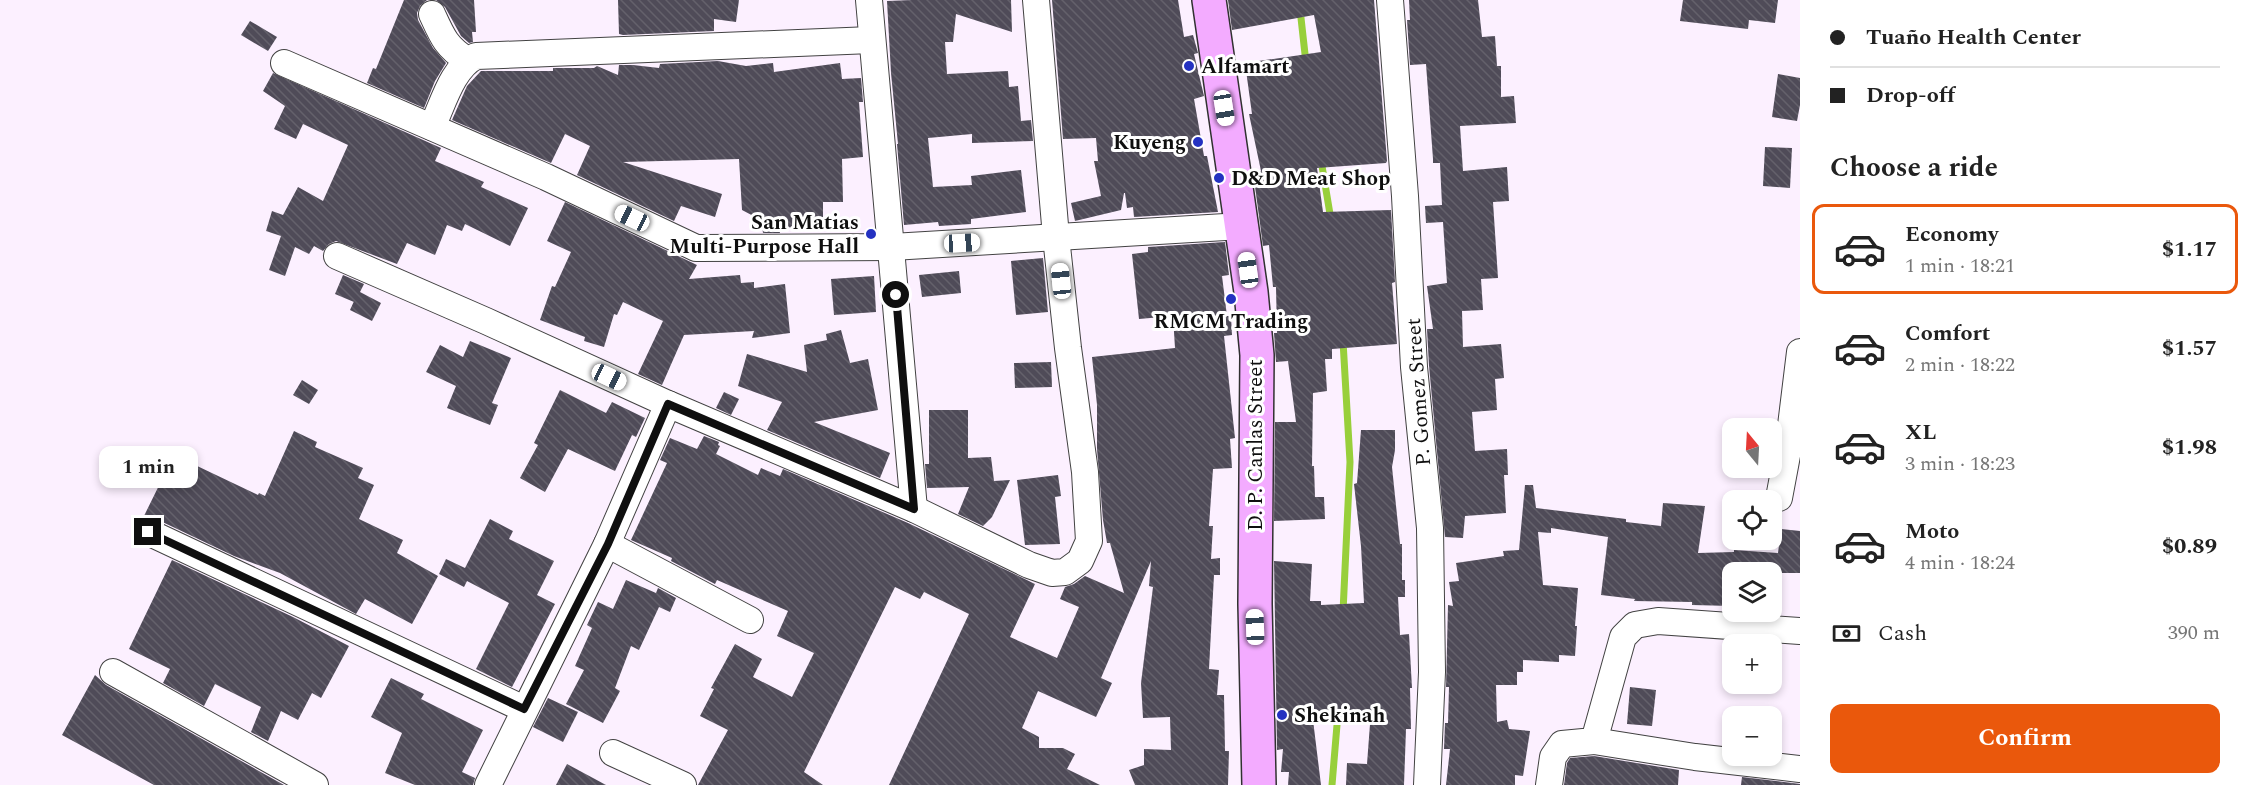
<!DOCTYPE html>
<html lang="en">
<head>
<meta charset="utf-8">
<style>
  body { margin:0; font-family:Spectral,serif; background:#f2f2f2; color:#222; height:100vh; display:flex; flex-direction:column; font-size:22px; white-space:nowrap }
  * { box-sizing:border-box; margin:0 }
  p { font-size:20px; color:#767676 }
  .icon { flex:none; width:33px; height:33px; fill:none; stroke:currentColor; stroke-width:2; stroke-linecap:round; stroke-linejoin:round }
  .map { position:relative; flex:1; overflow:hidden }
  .panel { display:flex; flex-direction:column; background:#fff; width:450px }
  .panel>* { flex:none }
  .hud { display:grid; align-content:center; height:132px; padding:0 30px; background:#fff }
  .needle { width:39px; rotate:342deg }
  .tools { position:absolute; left:1722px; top:418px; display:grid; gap:12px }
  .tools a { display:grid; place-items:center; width:60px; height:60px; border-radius:12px; background:#fff; box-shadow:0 3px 9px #0003; font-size:30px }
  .end { position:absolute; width:27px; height:27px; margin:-14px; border:8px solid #0f0f0f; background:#fff; box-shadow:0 0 0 3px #fff }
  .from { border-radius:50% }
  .bubble { position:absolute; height:42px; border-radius:12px; background:#fff; box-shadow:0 3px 9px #0003; font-size:20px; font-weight:700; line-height:42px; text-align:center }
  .car { position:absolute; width:18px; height:36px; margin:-18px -9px; border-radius:8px; box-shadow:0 0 4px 2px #0007; background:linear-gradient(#fff 24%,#345 0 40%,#fff 0 76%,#345 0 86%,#fff 0) }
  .hud b { display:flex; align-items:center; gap:21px; height:57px; font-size:22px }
  .hud b+b { border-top:2px solid #e0e0e0 }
  .hud i { width:15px; height:15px; background:#222 }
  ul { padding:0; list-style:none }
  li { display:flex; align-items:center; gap:18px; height:90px; margin:0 12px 9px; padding:0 18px; border:3px solid transparent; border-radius:12px }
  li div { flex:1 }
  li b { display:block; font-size:22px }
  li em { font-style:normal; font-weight:700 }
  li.current { border-color:#ea580c }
  li>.icon { width:54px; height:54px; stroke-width:1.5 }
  h2 { padding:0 30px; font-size:27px; line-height:72px }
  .pay { display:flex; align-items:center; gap:15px; height:66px; padding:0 30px; font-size:22px }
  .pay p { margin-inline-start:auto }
  .cta { display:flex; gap:12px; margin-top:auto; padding:12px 30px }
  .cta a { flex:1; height:69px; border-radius:12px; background:#ea580c; color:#fff; font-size:24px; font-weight:700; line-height:69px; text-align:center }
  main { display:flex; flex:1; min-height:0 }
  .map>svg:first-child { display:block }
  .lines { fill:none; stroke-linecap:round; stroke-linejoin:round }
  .stream { stroke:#98cf3b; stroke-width:7 }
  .building { fill:url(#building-back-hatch) }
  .street-casing { stroke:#424242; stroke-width:28 }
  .secondary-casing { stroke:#313131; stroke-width:36 }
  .street { stroke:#fff; stroke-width:26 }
  .secondary { stroke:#f3abff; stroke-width:33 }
  .route { stroke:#0f0f0f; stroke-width:8 }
  .poi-dot { fill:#2431c1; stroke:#fff; stroke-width:2 }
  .labels { text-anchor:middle; stroke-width:6; stroke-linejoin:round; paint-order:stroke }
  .poi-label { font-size:21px; font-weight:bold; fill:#0f0f0f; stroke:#fff; text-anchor:start }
  .street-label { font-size:21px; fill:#0f0f0f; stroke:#fff }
</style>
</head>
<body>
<main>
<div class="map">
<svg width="1800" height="785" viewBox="0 0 1800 785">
  <defs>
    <pattern id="building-back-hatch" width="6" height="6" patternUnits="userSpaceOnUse" patternTransform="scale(1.5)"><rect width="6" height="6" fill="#4f4b58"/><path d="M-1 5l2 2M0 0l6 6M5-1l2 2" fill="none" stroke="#64616b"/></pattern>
  </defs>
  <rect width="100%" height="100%" fill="#fcf0ff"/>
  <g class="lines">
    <g class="stream">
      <polyline points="1299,0 1306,63"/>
      <polyline points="1321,160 1331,220"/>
      <polyline points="1343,612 1350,462 1343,341"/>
      <polyline points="1332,785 1338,713"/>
    </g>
  </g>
  <g class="building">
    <polygon points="404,0 427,0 420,6 417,13 418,20 433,48 446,63 435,81 424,108 367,83 373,68 376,69"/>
    <polygon points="436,0 474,0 476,32 472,32 473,42 469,43 461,36 445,7"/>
    <polygon points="618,0 739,0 736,22 714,19 714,31 623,35 619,34"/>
    <polygon points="912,0 1011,0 1012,32 956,14 953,42 945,42 947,74 1008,71 1009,87 1018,86 1021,121 1031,120 1033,141 972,143 972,134 928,138 933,187 972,185 971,176 1021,170 1026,212 971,219 971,224 939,226 938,222 904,225 897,144 898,144 891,73 887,1"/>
    <polygon points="1052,0 1178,0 1184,37 1193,35 1198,53 1194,54 1204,96 1194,99 1204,156 1207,156 1218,212 1134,217 1133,207 1127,208 1125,193 1124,193 1121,210 1075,221 1071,203 1101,196 1094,161 1098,161 1096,138 1063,139"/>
    <polygon points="1228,0 1374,0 1387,161 1386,163 1317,168 1323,212 1391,210 1395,282 1392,283 1397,344 1332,349 1332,359 1325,359 1327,391 1313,393 1312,466 1314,466 1315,497 1324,497 1325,519 1274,521 1275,422 1296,422 1288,361 1276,362 1274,333 1277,333 1276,287 1273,287 1269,245 1263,246 1256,194 1253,172 1261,171 1249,114 1252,114 1245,63 1321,52 1314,15 1232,30"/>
    <polygon points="1409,0 1478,0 1482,37 1495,36 1497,66 1501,66 1501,97 1514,96 1516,123 1460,126 1463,171 1507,167 1509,201 1493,202 1498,278 1481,279 1483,310 1462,311 1463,347 1501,344 1504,378 1495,379 1497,410 1472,412 1475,451 1507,449 1508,475 1504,475 1506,513 1465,516 1463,538 1445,537 1429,366 1427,329 1433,329 1427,286 1447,283 1443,222 1426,223 1425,206 1442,205 1440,163 1433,163 1433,159 1426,64 1410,65 1407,20 1410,20"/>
    <polygon points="1683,0 1778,0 1775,23 1749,20 1748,29 1680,21"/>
    <polygon points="250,21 277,37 268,51 241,35"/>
    <polygon points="718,61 746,66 773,63 774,72 840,63 842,79 861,78 863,102 859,102 863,157 842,159 843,202 823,202 823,222 807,220 802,230 778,225 780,233 763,233 761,220 742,210 739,159 623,162 722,194 715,217 681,206 674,221 577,175 590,146 565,134 551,163 452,120 467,86 481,71 553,71 553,68 594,68 597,66 618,75 619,65 633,65 659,68 660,64"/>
    <polygon points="273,73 441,148 435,161 484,182 481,187 528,208 510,246 465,224 462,231 447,225 435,255 407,243 397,264 336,241 329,244 323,251 314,246 309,254 295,247 285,276 269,270 281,236 266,231 272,211 283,215 298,187 323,201 348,145 303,124 296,139 274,129 285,106 263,91"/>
    <polygon points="1778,74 1800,78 1800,105 1797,121 1772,117"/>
    <polygon points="1765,147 1792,148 1790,188 1763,186"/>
    <polygon points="565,202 697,265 689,279 740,275 741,283 754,282 754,288 785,284 790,333 752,338 754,331 684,335 662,385 638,374 663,321 623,302 617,315 614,314 604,347 584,341 585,337 540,320 552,286 555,287 571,252 547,241"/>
    <polygon points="1225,242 1229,275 1222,276 1227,316 1231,316 1232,335 1224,336 1235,438 1230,439 1232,468 1213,469 1209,526 1213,526 1211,559 1220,558 1220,575 1214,575 1209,669 1219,670 1217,695 1224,695 1225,751 1229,751 1228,785 1135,785 1129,770 1144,765 1144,749 1171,750 1170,717 1143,718 1141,683 1153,587 1149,586 1151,561 1101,678 1112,683 1096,717 1038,691 1022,728 1039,737 1039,748 1063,748 1075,754 1067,769 1100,785 889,785 969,614 924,592 920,599 895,587 804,772 823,785 698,785 728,730 700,716 714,689 711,688 735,644 762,659 753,677 792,697 814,653 777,636 788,611 717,580 715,584 671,561 672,558 631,540 667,463 660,460 670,438 697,449 704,436 719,442 718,445 720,446 716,454 758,475 761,468 780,476 783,469 908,523 1035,584 1010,637 1057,658 1079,607 1060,599 1065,587 1074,584 1085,576 1124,593 1110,543 1107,543 1103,520 1097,449 1097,405 1092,357 1175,348 1173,316 1139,319 1132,254 1148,252 1148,247"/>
    <polygon points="1043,258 1048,312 1016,315 1011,261"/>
    <polygon points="959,271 961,293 922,297 919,275"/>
    <polygon points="343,275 364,284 360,292 381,303 372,321 350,310 355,299 354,302 335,294"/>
    <polygon points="874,276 876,312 834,315 831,279"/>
    <polygon points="841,330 850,363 868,359 878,410 814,422 890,453 880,478 767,430 782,402 738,386 747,354 807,372 804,345 827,340 826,334"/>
    <polygon points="470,341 511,358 492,403 498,405 490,425 447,408 456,386 426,372 440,345 463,357"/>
    <polygon points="1051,362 1052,387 1015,388 1014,363"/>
    <polygon points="302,380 318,390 309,404 293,395"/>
    <polygon points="560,390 606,413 612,402 645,418 636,437 632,435 615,471 568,449 545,492 520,478 538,445 534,443"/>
    <polygon points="724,392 739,399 731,415 716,408"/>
    <polygon points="929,410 968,410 968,458 991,457 994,481 1010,480 992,517 983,526 958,514 969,487 927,488 925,464 929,464"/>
    <polygon points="1361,430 1395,430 1395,450 1392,467 1400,544 1402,544 1402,580 1405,580 1405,597 1398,597 1400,635 1409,634 1412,688 1410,688 1411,729 1406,729 1404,785 1346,785 1347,763 1367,764 1370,724 1313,720 1321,785 1288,785 1289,772 1281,772 1283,749 1277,750 1274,561 1312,564 1310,601 1321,601 1321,605 1364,603 1361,546 1354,484 1357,483"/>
    <polygon points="294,431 317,442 315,447 363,468 358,478 374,485 359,519 403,540 397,553 438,576 412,624 365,599 356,614 280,573 234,556 154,518 143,518 174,455 258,495 259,493 265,496"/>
    <polygon points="1058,475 1061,496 1055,497 1060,544 1025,545 1017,480"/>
    <polygon points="1525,485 1533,485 1536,508 1626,519 1626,522 1661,526 1663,503 1705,506 1698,553 1734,552 1734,550 1778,553 1781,529 1800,531 1800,573 1732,573 1732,606 1692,605 1692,602 1634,601 1635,599 1601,595 1608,537 1551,528 1551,533 1538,532 1543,585 1578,588 1575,626 1577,626 1575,656 1559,655 1559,662 1523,660 1523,672 1517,672 1517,685 1496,685 1497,722 1507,720 1509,729 1530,731 1523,776 1515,775 1515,785 1446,785 1450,749 1444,749 1445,723 1448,723 1449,687 1446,687 1448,605 1453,606 1449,582 1459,581 1456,563 1504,556 1503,551 1519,550"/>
    <polygon points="490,519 513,531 509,539 554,561 537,595 555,604 512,687 476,669 509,603 467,581 464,587 439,574 446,559 465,568"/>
    <polygon points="172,560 293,617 349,646 321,698 312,693 298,720 281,711 268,741 251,732 261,707 215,684 204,706 163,683 170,669 129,649"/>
    <polygon points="626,580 656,593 658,588 676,598 670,612 659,607 639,650 631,646 615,688 620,691 603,723 566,704 584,670 575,666 592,628 587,625 598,602 613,609"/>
    <polygon points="95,675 106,685 284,785 154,785 62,735"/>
    <polygon points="391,678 424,694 421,699 483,730 462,772 475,778 473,785 415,785 385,773 402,733 371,717"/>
    <polygon points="1630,687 1656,690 1652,726 1627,724"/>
    <polygon points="548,698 578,712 563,742 533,727"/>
    <polygon points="1594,756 1679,770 1678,785 1564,785 1567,763 1570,758"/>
    <polygon points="567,764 606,785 556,785"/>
    <polygon points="1742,777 1800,784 1800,785 1741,785"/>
  </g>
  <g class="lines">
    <g class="street-casing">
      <g id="street">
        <polyline points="869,0 914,509"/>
        <polyline points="1390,0 1405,196 1414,367 1430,528 1432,672 1427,785"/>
        <path d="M432 14C442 36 446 47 467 60"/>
        <polyline points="284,63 546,177 696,248 892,247 1242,226"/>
        <path d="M432 127C443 104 452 68 476 56L871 40"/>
        <polyline points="337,256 486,321 668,404 914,509 1029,565 1052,573 1065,572 1080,561 1089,541 1085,472 1068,348 1056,237 1036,0"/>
        <polyline points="1779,498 1788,450 1800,352"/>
        <polyline points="148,532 524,709"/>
        <polyline points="607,544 750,620"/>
        <polyline points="113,672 315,785"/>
        <polyline points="1594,741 1695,757 1800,769"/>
        <polyline points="613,753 683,785"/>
        <polyline points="488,785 607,544 668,404"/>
        <polyline points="1549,785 1553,757 1562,744 1594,741 1623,637 1635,625 1658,621 1800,631"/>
      </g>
    </g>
    <g class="secondary-casing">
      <polyline id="secondary" points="1209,0 1251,292 1257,355 1255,604 1259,785"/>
    </g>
    <use href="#street" class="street"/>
    <use href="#secondary" class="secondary"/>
  </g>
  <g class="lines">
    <polyline class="route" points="148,532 524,709 608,544 668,404 914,509 896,295"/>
  </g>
  <g class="poi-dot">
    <circle cx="1189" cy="66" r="6"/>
    <circle cx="1198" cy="142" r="6"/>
    <circle cx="1219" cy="178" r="6"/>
    <circle cx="871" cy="234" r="6"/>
    <circle cx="1231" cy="299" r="6"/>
    <circle cx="1282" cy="715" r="6"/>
  </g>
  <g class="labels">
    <g class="poi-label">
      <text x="1201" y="73">Alfamart</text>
      <text x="1186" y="149" text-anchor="end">Kuyeng</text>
      <text x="1231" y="185">D&amp;D Meat Shop</text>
      <text x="859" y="229" text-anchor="end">San Matias<tspan x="859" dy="24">Multi-Purpose Hall</tspan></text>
      <text x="1231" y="328" text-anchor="middle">RMCM Trading</text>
      <text x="1294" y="722">Shekinah</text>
    </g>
    <g class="street-label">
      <text transform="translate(1418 392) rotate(-94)" y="7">P. Gomez Street</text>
      <text transform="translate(1255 445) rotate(-90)" y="7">D. P. Canlas Street</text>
    </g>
  </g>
</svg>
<div class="tools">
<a><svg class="needle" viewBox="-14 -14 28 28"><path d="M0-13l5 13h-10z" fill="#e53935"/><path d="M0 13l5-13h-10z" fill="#767676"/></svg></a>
<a><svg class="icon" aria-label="locate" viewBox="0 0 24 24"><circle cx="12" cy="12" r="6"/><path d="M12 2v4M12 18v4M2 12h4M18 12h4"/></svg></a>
<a><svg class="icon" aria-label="layers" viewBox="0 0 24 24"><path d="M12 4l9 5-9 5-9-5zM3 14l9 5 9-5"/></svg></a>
<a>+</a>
<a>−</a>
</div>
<i class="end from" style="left:896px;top:295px"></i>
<i class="end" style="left:148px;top:532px"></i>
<div class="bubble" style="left:99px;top:446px;width:99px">1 min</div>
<i class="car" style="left:1224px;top:108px;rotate:171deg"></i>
<i class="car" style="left:632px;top:218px;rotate:295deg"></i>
<i class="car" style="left:962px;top:243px;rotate:87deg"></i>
<i class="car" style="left:1248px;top:270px;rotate:352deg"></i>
<i class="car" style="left:1061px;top:281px;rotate:354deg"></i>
<i class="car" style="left:609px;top:377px;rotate:115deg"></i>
<i class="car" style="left:1255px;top:627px;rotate:358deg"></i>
</div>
<section class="panel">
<div class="hud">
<b><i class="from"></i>Tuaño Health Center</b>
<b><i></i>Drop-off</b>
</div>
<h2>Choose a ride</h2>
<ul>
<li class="current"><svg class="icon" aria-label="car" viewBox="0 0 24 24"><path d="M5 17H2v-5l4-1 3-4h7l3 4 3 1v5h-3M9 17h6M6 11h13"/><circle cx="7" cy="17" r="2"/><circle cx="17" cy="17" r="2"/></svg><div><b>Economy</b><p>1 min · 18:21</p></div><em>$1.17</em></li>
<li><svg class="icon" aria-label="car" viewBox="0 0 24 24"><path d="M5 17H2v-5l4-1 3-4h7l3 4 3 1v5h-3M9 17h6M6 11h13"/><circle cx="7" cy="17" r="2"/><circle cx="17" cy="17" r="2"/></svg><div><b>Comfort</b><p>2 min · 18:22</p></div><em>$1.57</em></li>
<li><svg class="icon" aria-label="car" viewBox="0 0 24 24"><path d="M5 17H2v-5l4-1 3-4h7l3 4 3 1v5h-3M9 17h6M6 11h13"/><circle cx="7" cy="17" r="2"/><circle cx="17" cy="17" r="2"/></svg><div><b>XL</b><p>3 min · 18:23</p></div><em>$1.98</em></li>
<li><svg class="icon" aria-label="car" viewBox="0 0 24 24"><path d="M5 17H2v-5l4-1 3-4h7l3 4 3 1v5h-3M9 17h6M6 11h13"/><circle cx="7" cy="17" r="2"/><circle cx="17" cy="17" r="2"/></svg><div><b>Moto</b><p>4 min · 18:24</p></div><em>$0.89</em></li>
</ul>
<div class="pay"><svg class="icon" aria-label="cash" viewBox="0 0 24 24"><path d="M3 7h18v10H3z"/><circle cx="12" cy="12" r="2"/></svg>Cash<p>390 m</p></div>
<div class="cta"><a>Confirm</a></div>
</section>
</main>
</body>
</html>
